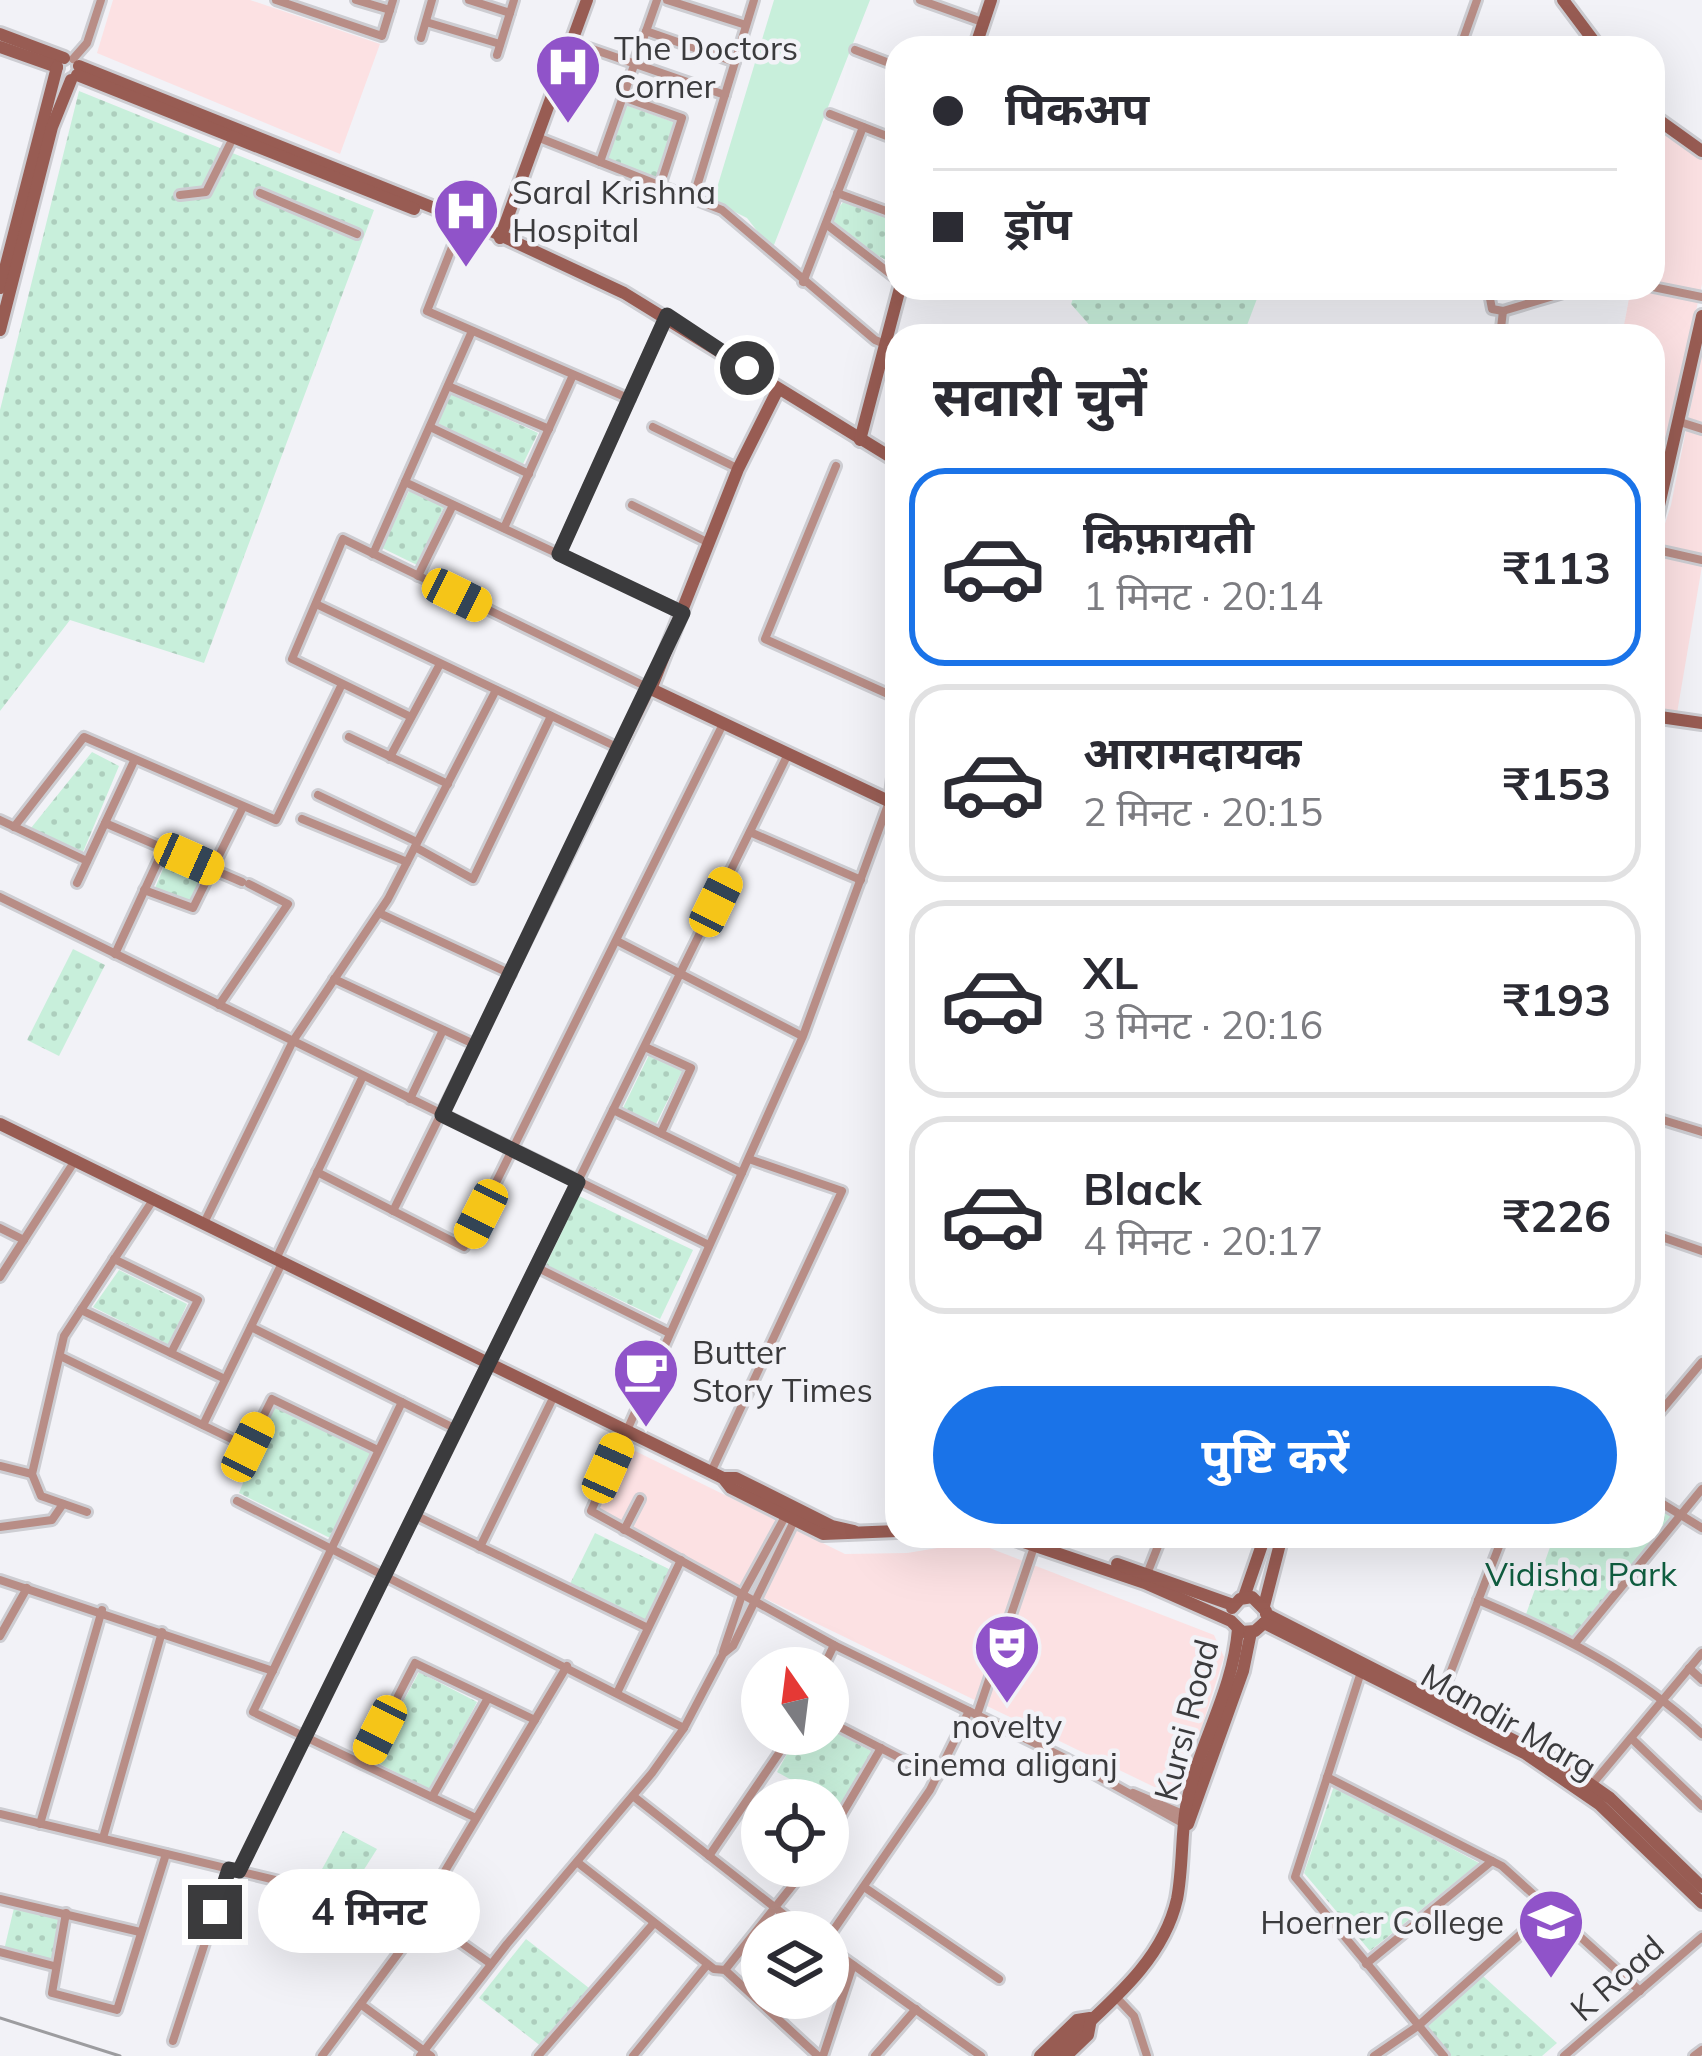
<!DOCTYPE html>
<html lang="hi">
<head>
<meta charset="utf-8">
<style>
  body { margin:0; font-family:Mulish,"Noto Sans Devanagari",sans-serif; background:#f2f2f3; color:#2b2b33; height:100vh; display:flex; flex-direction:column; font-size:45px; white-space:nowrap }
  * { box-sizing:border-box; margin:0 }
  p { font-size:39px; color:#7c7c81 }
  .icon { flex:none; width:66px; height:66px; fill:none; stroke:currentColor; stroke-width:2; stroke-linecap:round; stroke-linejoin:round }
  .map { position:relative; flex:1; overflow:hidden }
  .side { position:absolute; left:885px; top:324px; width:780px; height:1224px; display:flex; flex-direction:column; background:#fff; border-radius:36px; box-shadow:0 12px 48px #0002 }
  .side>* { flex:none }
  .top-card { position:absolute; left:885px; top:36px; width:780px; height:264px; border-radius:36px; box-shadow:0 12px 48px #0002; display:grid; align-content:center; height:264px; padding:0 48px; background:#fff }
  .needle { width:78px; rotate:346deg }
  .fabs { position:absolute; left:741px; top:1647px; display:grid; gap:24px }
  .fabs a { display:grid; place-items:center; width:108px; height:108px; border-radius:50%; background:#fff; box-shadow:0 12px 48px #0002; font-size:60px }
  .end { position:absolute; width:54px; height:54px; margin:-27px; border:15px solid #3b3b3d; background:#fff; box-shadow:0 0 0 6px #fff }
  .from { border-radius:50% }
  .bubble { position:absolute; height:84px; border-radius:42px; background:#fff; box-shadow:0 12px 48px #0002; font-size:39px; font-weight:700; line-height:84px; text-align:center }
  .car { position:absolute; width:36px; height:72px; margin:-36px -18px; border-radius:15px; box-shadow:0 0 9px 3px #0007; background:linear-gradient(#f5c518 24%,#345 0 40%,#f5c518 0 76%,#345 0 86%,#f5c518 0) }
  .top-card b { display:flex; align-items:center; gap:42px; height:114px; font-size:45px }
  .top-card b+b { border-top:3px solid #e1e1e2 }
  .top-card i { width:30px; height:30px; background:#2b2b33 }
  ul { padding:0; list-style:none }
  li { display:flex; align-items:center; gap:36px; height:198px; margin:0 24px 18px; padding:0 24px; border:6px solid #e1e1e2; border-radius:36px }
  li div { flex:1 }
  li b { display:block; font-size:45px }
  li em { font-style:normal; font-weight:700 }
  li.current { border-color:#1a73e8 }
  li>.icon { width:108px; height:108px; stroke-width:1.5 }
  h2 { padding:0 48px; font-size:54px; line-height:144px }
  .action { display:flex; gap:24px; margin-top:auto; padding:24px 48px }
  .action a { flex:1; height:138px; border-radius:72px; background:#1a73e8; color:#fff; font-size:48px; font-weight:700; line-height:138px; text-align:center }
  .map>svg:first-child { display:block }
  .commercial { fill:#fce1e3 }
  .park { fill:url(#park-dots) }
  .pitch { fill:#c8efdb }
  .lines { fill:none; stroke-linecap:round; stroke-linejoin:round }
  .street-casing { stroke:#cdcdd2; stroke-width:14 }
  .secondary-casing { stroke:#cdcdd2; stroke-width:18 }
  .street { stroke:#b88d86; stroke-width:8 }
  .secondary { stroke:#985c53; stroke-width:12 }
  .rail { stroke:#9c9c9f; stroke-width:3 }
  .route { stroke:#3b3b3d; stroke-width:15 }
  .labels { text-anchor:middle; stroke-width:9; stroke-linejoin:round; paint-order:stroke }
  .poi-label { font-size:33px; fill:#3b3b3d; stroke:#f2f2f7; text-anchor:start }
  .park-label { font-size:33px; fill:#0f5e40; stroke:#f2f2f7 }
  .street-label { font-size:33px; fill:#3b3b3d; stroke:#f2f2f7 }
</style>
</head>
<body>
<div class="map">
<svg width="1702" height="2056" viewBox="0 0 1702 2056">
  <defs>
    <pattern id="park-dots" width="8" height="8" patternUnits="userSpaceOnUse" patternTransform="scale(3)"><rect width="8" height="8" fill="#c8efdb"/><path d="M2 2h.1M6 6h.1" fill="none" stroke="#adcebd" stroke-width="1.8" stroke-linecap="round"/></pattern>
  </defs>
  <rect width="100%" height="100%" fill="#f2f2f7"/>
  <g class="commercial">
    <polygon points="113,0 250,0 380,44 340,154 97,53"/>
    <polygon points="1653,128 1702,155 1702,284 1653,503 1653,336 1622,336 1631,288 1653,288"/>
    <polygon points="1702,351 1702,566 1677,713 1653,708 1653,561 1671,505"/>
    <polygon points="623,1445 845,1554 907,1553 974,1542 1214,1635 1224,1657 1179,1799 593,1515"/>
  </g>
  <g class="park">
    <polygon points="79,91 374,210 204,663 70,620 0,711 0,410"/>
    <polygon points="626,105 676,123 656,179 606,161"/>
    <polygon points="847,197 897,215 897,267 826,224"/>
    <polygon points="1077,288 1261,288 1243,336 1099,336 1071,304"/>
    <polygon points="451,393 538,433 523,464 437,424"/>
    <polygon points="409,491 444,507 417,565 382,548"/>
    <polygon points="92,752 119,766 83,852 31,828"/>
    <polygon points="168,857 205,873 192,904 155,888"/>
    <polygon points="73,949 105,965 59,1056 27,1040"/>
    <polygon points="649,1055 682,1071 655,1126 622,1110"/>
    <polygon points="579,1196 693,1250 660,1319 546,1265"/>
    <polygon points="119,1270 187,1304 169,1345 93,1307"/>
    <polygon points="274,1406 371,1453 330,1538 239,1493"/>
    <polygon points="1653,1502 1677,1516 1576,1639 1525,1617 1554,1536 1653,1536"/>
    <polygon points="595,1533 673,1571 647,1623 569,1586"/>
    <polygon points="419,1672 477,1702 431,1791 372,1760"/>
    <polygon points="828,1728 873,1752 842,1808 777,1772 798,1734 828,1734"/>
    <polygon points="1334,1786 1479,1863 1370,1951 1304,1873"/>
    <polygon points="343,1831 377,1849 351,1890 316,1880"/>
    <polygon points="14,1908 62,1920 52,1961 4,1950"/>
    <polygon points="526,1939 589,1988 542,2047 479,1998"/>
    <polygon points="1483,1976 1557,2043 1542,2056 1450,2056 1423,2026"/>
  </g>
  <polygon class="pitch" points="774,0 870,0 772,250 747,218 713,201"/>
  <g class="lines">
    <g class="street-casing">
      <g id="street">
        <polyline points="276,0 382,36 393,0"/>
        <polyline points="356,0 390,10"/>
        <polyline points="469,0 510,13"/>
        <polyline points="667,0 746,25"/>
        <polyline points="920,0 982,22"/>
        <polyline points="426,22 500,44"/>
        <polyline points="646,31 735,62"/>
        <polyline points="421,38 432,0"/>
        <polyline points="572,42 725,95"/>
        <polyline points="1460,48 1477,0"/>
        <polyline points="855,50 897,66"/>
        <polyline points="497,55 514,0"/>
        <polyline points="73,59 87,43 101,0"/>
        <polyline points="623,97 682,118 660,186"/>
        <polyline points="830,114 897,140"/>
        <polyline points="537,137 722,210 875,340 897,349"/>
        <polyline points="600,162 657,0"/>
        <polyline points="260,193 357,234"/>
        <polyline points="837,193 897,215"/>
        <polyline points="180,195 206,192 233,138"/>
        <polyline points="693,199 754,0"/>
        <polyline points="826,224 897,279"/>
        <polyline points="460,227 427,311 630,399"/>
        <polyline points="803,282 863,127"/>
        <polyline points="1653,287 1702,297"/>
        <polyline points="1488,288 1492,309 1503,311 1580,288"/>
        <polyline points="1500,336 1503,311"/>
        <polyline points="448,386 549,429"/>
        <polyline points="1680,422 1702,429"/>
        <polyline points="430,427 529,474"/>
        <polyline points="653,427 737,468"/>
        <polyline points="836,466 765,639 897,698"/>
        <polyline points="405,482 680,611"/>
        <polyline points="632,505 707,542"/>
        <polyline points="504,528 573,375"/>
        <polyline points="1653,549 1702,560"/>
        <polyline points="373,554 472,331"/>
        <polyline points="559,554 666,317"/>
        <polyline points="418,576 453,505"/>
        <polyline points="316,604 621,749"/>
        <polyline points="897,736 889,802 803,1036 591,1511 834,1645 1067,1759 1186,1825"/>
        <polyline points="349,737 448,784"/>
        <polyline points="390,757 440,664"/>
        <polyline points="318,795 417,842"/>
        <polyline points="302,819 407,862"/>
        <polyline points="0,820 87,861"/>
        <polyline points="105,823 242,882"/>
        <polyline points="14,827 84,737 276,820 342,684"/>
        <polyline points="750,832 861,880"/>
        <polyline points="415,847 473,879 551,716"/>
        <polyline points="77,883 134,761"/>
        <polyline points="144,890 193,908 242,809"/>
        <polyline points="0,897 709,1245"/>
        <polyline points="379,913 511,974"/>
        <polyline points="617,941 802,1036"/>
        <polyline points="115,954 164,848"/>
        <polyline points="334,979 476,1045"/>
        <polyline points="219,1005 288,904 249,884"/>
        <polyline points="645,1047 691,1068 661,1133"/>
        <polyline points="410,1099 443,1030"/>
        <polyline points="613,1110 742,1173"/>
        <polyline points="1653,1117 1702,1132"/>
        <polyline points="317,1172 464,1247 723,724"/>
        <polyline points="393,1211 651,689 343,539 292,659 411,717"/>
        <polyline points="204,1223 293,1041 388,899 496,690"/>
        <polyline points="0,1228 24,1240"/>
        <polyline points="1653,1234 1702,1251"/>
        <polyline points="114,1259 198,1300 171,1353"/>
        <polyline points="276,1259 363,1076"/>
        <polyline points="536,1267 669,1333"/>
        <polyline points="0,1277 76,1159"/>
        <polyline points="81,1310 225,1379"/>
        <polyline points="251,1327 456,1429"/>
        <polyline points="60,1356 248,1447 272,1399 378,1450"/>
        <polyline points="402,1402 253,1712 476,1818"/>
        <polyline points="1655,1418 1702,1362"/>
        <polyline points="203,1425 282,1263"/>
        <polyline points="0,1466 32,1474"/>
        <polyline points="711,1472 842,1191 749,1159"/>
        <polyline points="1653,1498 1702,1528"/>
        <polyline points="237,1501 684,1728"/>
        <polyline points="87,1512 41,1496 32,1474 64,1336 153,1200"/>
        <polyline points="415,1515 646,1627"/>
        <polyline points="0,1527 52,1520 63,1504"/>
        <polyline points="624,1530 640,1499"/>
        <polyline points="480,1547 554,1396"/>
        <polyline points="1147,1574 1162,1536"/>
        <polyline points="0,1580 273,1671"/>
        <path d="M1478 1600C1561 1635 1636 1672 1702 1734"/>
        <polyline points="0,1636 27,1588"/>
        <polyline points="1577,1641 1702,1489"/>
        <polyline points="723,1652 742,1595 786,1515"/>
        <polyline points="823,1668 834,1645"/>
        <polyline points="1689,1668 1702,1680"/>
        <polyline points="1361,1672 1295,1877 1444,2056"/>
        <polyline points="617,1693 681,1560"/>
        <polyline points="1439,1702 1503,1536"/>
        <polyline points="977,1715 1035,1544"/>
        <polyline points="828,1721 937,1777"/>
        <polyline points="1631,1738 1702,1806"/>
        <polyline points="363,1764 415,1663 535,1720"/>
        <polyline points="1327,1777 1502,1866 1640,1991"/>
        <polyline points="1589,1788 1702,1653"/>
        <polyline points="1133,1793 1185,1815"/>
        <polyline points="633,1796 806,1932"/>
        <polyline points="432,1797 488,1698"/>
        <polyline points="0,1814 396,1909 436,1925 491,1964"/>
        <polyline points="40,1824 102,1610"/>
        <polyline points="103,1838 162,1632"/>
        <polyline points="828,1838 881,1748"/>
        <polyline points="709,1856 792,1734"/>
        <polyline points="577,1862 714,1969 725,1970 818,2056"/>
        <polyline points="239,1871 788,754"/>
        <polyline points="867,1889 999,1979"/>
        <polyline points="0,1899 140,1932"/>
        <polyline points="66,1913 52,1993 117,2010 166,1854"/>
        <polyline points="417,1918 567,1666"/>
        <polyline points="828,1938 930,1790 969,1711"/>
        <polyline points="828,1947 981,2056"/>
        <polyline points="0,1952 54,1966"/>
        <polyline points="1366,1964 1492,1861"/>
        <polyline points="725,1970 808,1866"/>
        <polyline points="1116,1997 1134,2016 1147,2056"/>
        <polyline points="363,2006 431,2056"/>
        <polyline points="173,2041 229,1869"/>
        <polyline points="322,2056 423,1920"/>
        <polyline points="420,2056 507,1944 652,1773 684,1728 723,1654 733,1646 795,1519"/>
        <polyline points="538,2056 654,1923"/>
        <polyline points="633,2056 707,1965"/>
        <polyline points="823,2056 853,1965"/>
        <polyline points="875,2056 916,2009"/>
        <polyline points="1374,2056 1418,2026 1551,1907"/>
        <polyline points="1564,2056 1702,1937"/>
        <polyline points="1694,2056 1702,2050"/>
      </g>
    </g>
    <g class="secondary-casing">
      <g id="secondary">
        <polyline points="1563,0 1599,48"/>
        <polyline points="0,34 64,58"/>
        <polyline points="0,47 57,67"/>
        <polyline points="975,48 991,0"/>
        <polyline points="79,66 487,229 624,293 897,461"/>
        <polyline points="77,75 414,209"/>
        <polyline points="1653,116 1702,151"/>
        <polyline points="500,238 587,0"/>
        <polyline points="0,288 57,67"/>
        <polyline points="0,330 52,127 71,80"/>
        <polyline points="778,389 738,469 651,689 897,805"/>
        <polyline points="860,440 900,288"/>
        <polyline points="1653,532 1702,316"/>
        <polyline points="1653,716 1702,723"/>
        <polyline points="0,1124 723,1478 731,1488 823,1534 897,1531"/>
        <polyline points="723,1478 736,1478 832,1526 854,1531"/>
        <polyline points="1006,1536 1145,1583 1231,1621 1242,1632 1255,1631 1264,1623"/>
        <polyline points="1117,1564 1233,1605"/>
        <polyline points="1244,1597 1265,1536"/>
        <polyline points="1264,1606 1282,1536"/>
        <polyline points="1232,1608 1240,1599 1252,1597 1266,1611"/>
        <polyline points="1266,1614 1566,1767 1610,1798 1702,1887"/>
        <polyline points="1264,1623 1526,1754 1599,1804 1702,1903"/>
        <polyline points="1188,1824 1243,1671 1251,1632"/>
        <polyline points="1040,2056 1077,2020 1090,2018"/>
        <path d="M1053 2056C1100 2010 1162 1966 1177 1899 1183 1868 1181 1836 1186 1807 1197 1746 1233 1693 1238 1629"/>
        <polyline points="1066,2056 1088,2035 1091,2019"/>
      </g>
    </g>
    <use href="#street" class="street"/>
    <use href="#secondary" class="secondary"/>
    <polyline class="rail" points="0,2018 120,2056"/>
  </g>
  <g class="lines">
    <polyline class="route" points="215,1912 229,1869 239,1871 578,1182 442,1115 683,613 559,554 667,315 747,368"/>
  </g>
  <defs>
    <g id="hospital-pin" transform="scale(3.45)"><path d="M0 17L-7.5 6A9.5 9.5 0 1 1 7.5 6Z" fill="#9053c9" stroke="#f2f2f7"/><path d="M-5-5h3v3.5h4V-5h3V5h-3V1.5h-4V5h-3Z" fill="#fff"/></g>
    <g id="cafe-pin" transform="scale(3.45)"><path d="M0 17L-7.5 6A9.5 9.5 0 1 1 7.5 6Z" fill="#9053c9" stroke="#f2f2f7"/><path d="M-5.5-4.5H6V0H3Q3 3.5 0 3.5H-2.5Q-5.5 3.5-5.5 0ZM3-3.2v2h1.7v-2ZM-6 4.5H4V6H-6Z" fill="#fff"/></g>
    <g id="theatre-pin" transform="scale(3.45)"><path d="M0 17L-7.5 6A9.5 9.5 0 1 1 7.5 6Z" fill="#9053c9" stroke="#f2f2f7"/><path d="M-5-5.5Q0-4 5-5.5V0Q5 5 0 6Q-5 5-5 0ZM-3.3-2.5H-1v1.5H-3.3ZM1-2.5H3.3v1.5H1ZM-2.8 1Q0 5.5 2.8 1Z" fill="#fff"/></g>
    <g id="university-pin" transform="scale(3.45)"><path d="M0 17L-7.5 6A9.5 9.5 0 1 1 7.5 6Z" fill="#9053c9" stroke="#f2f2f7"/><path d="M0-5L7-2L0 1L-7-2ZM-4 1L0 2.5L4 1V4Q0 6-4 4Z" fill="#fff"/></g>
  </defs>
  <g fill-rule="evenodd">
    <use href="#hospital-pin" x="568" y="67"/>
    <use href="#hospital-pin" x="466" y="211"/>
    <use href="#cafe-pin" x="646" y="1371"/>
    <use href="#theatre-pin" x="1007" y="1647"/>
    <use href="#university-pin" x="1551" y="1922"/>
  </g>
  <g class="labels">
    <g class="poi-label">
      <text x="614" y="60">The Doctors<tspan x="614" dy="38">Corner</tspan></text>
      <text x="512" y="204">Saral Krishna<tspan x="512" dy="38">Hospital</tspan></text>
      <text x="692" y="1364">Butter<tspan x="692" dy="38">Story Times</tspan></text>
      <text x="1007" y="1738" text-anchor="middle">novelty<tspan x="1007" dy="38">cinema aliganj</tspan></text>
      <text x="1504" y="1934" text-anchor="end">Hoerner College</text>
    </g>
    <g class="park-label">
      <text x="1581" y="1586">Vidisha Park</text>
    </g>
    <g class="street-label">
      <text transform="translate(1186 1720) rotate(-75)" y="12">Kursi Road</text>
      <text transform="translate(1509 1721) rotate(30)" y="12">Mandir Marg</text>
      <text transform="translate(1617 1978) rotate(-41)" y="12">K Road</text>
    </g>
  </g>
</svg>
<div class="fabs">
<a><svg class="needle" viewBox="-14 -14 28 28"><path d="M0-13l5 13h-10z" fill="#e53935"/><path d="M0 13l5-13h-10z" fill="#7c7c81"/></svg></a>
<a><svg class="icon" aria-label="locate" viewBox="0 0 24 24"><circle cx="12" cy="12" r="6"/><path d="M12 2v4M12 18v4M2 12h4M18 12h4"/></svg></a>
<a><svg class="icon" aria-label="layers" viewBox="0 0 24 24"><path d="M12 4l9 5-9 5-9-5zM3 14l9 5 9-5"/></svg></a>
</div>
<i class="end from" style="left:747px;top:368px"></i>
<i class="end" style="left:215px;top:1912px"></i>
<div class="bubble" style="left:258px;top:1869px;width:222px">4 मिनट</div>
<i class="car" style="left:457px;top:595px;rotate:116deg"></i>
<i class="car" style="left:189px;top:859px;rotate:114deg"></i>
<i class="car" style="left:716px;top:902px;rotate:26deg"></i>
<i class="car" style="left:481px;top:1214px;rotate:207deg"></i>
<i class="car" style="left:248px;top:1447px;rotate:26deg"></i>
<i class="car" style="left:608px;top:1468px;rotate:24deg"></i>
<i class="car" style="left:380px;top:1730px;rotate:207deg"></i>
<div class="top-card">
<b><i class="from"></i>पिकअप</b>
<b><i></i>ड्रॉप</b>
</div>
<section class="side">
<h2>सवारी चुनें</h2>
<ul>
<li class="current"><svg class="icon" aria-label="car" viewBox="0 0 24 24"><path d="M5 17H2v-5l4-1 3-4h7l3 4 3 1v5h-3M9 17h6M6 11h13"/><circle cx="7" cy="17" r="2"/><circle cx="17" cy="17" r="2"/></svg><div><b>किफ़ायती</b><p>1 मिनट · 20:14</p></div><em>₹113</em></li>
<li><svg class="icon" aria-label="car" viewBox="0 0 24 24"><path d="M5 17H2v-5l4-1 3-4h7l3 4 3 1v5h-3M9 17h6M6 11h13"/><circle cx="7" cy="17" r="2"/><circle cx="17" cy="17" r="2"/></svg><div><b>आरामदायक</b><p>2 मिनट · 20:15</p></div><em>₹153</em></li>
<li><svg class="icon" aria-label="car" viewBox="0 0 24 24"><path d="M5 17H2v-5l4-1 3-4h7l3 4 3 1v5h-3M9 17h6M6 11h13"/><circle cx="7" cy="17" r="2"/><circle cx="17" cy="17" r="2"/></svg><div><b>XL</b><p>3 मिनट · 20:16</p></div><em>₹193</em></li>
<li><svg class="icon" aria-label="car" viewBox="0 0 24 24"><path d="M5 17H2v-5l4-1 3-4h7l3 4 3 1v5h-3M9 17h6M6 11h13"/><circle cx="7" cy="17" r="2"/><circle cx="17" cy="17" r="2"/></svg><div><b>Black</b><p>4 मिनट · 20:17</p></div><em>₹226</em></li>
</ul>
<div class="action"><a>पुष्टि करें</a></div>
</section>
</div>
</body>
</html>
